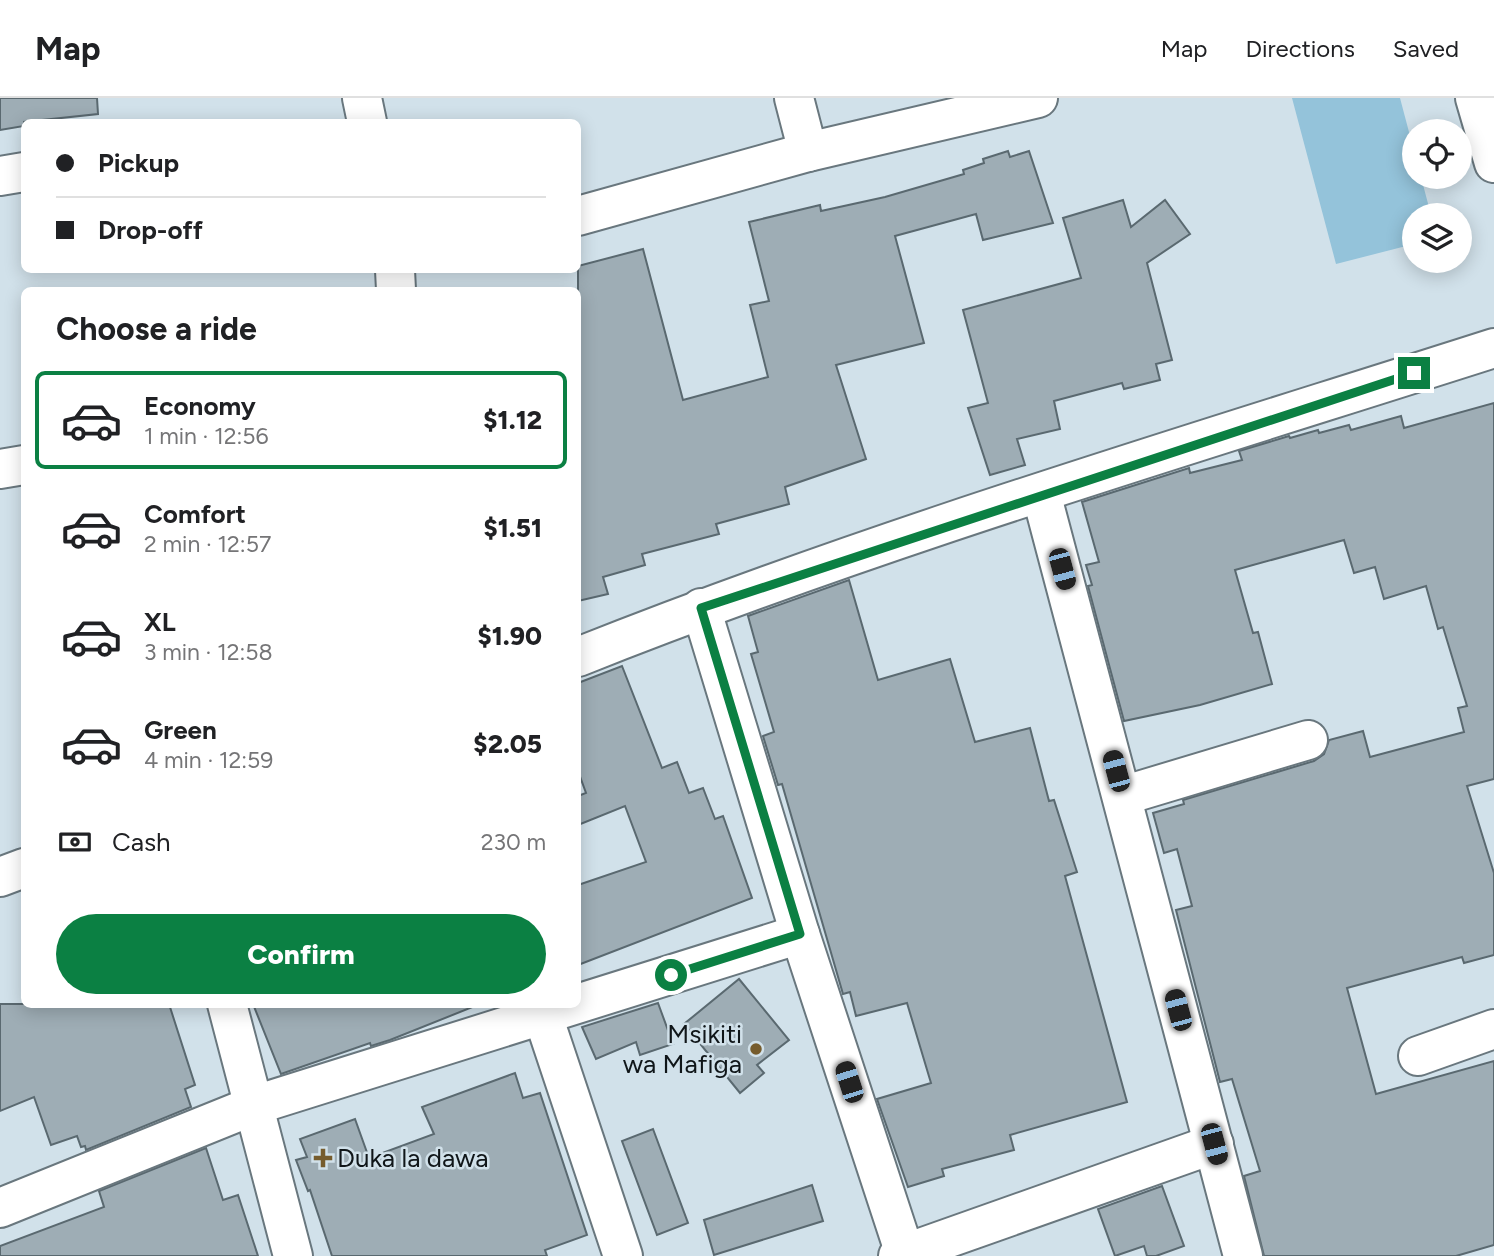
<!DOCTYPE html>
<html lang="en">
<head>
<meta charset="utf-8">
<style>
  body { margin:0; font-family:Figtree,sans-serif; background:#f6f6f6; color:#202124; height:100vh; display:flex; flex-direction:column; font-size:26px; white-space:nowrap }
  * { box-sizing:border-box; margin:0 }
  p { font-size:23px; color:#757577 }
  .icon { flex:none; width:38px; height:38px; fill:none; stroke:currentColor; stroke-width:2; stroke-linecap:round; stroke-linejoin:round }
  .map { position:relative; flex:1; overflow:hidden }
  .sheet { position:absolute; left:21px; top:189px; width:560px; height:721px; display:flex; flex-direction:column; background:#fff; border-radius:10px; box-shadow:0 4px 18px #0003 }
  .sheet>* { flex:none }
  .guide { position:absolute; left:21px; top:21px; width:560px; height:154px; border-radius:10px; box-shadow:0 4px 18px #0003; display:grid; align-content:center; height:154px; padding:0 35px; background:#fff }
  .buttons { position:absolute; left:1402px; top:21px; display:grid; gap:14px }
  .buttons a { display:grid; place-items:center; width:70px; height:70px; border-radius:50%; background:#fff; box-shadow:0 4px 18px #0003; font-size:35px }
  .end { position:absolute; width:32px; height:32px; margin:-16px; border:9px solid #0b8043; background:#fff; box-shadow:0 0 0 4px #fff }
  .from { border-radius:50% }
  .car { position:absolute; width:21px; height:42px; margin:-21px -10px; border-radius:9px; box-shadow:0 0 5px 2px #0007; background:linear-gradient(#222 24%,#8ab4d8 0 40%,#222 0 76%,#8ab4d8 0 86%,#222 0) }
  .guide b { display:flex; align-items:center; gap:24px; height:66px; font-size:26px }
  .guide b+b { border-top:2px solid #e0e0e0 }
  .guide i { width:18px; height:18px; background:#202124 }
  ul { padding:0; list-style:none }
  li { display:flex; align-items:center; gap:21px; height:98px; margin:0 14px 10px; padding:0 21px; border:4px solid transparent; border-radius:10px }
  li div { flex:1 }
  li b { display:block; font-size:26px }
  li em { font-style:normal; font-weight:800 }
  li.active { border-color:#0b8043 }
  li>.icon { width:63px; height:63px; stroke-width:1.5 }
  h2 { padding:0 35px; font-size:32px; line-height:84px }
  .pay { display:flex; align-items:center; gap:18px; height:77px; padding:0 35px; font-size:26px }
  .pay p { margin-inline-start:auto }
  .primary-button { display:flex; gap:14px; margin-top:auto; padding:14px 35px }
  .primary-button a { flex:1; height:80px; border-radius:42px; background:#0b8043; color:#fff; font-size:28px; font-weight:800; line-height:80px; text-align:center }
  header { display:flex; align-items:center; gap:42px; box-sizing:border-box; height:98px; padding:0 35px; background:#fff; border-bottom:2px solid #e0e0e0 }
  header strong { font-size:33px }
  nav { display:flex; gap:38px; margin-inline-start:auto; font-size:24px }
  .map>svg:first-child { display:block }
  .green { fill:#94c3da }
  .building { fill:#9eadb5; stroke:#5a6970; stroke-width:2 }
  .lines { fill:none; stroke-linecap:round; stroke-linejoin:round }
  .minor-casing { stroke:#69777e; stroke-width:42 }
  .minor { stroke:#fff; stroke-width:38 }
  .route { stroke:#0b8043; stroke-width:9 }
  .poi-dot { fill:#765c2d; stroke:#d1e1ea; stroke-width:2.5 }
  .labels { text-anchor:middle; stroke-width:5; stroke-linejoin:round; paint-order:stroke }
  .poi-label { font-size:26px; fill:#101619; stroke:#d1e1ea; text-anchor:end }
</style>
</head>
<body>
<header>
<strong>Map</strong>
<nav><a>Map</a><a>Directions</a><a>Saved</a></nav>
</header>
<div class="map">
<svg width="1494" height="1158" viewBox="0 0 1494 1158">
  <rect width="100%" height="100%" fill="#d1e1ea"/>
  <polygon class="green" points="1292,0 1400,0 1414,53 1414,79 1421,79 1431,117 1414,117 1414,146 1336,166"/>
  <g class="building">
    <polygon points="0,0 97,0 98,16 24,24 24,28 0,32"/>
    <polygon points="1008,53 1010,59 1029,53 1053,125 983,142 976,116 895,138 924,245 836,267 866,361 785,389 789,406 716,426 719,436 642,456 645,467 603,479 608,496 578,503 578,168 643,151 683,302 768,279 750,207 769,203 749,124 820,107 821,113 885,99 964,76 963,72 984,65 983,61"/>
    <polygon points="1123,102 1131,129 1165,102 1190,136 1147,165 1172,262 1156,266 1160,282 1124,291 1122,285 1054,303 1060,331 1017,341 1025,367 990,377 968,310 988,305 963,212 1081,180 1063,120"/>
    <polygon points="1494,305 1494,681 1467,688 1494,775 1494,857 1464,865 1462,859 1347,890 1376,996 1494,963 1494,1147 1456,1158 1264,1158 1244,1078 1260,1073 1232,981 1220,984 1176,812 1192,808 1177,751 1164,755 1153,715 1184,706 1183,702 1314,663 1324,656 1329,642 1363,633 1370,659 1464,634 1458,610 1467,608 1443,529 1438,531 1426,488 1384,501 1375,469 1354,475 1344,442 1235,472 1253,535 1258,534 1272,586 1200,607 1124,623 1088,488 1092,487 1086,467 1099,464 1082,404 1189,370 1190,375 1242,362 1239,353 1289,338 1290,340 1318,332 1319,335 1349,327 1351,332 1401,318 1404,330"/>
    <polygon points="849,482 878,582 950,561 975,644 1030,630 1049,703 1054,702 1077,774 1065,778 1127,1004 1010,1037 1014,1052 942,1071 944,1078 908,1089 877,1001 931,985 907,905 856,918 850,894 843,896 782,686 778,687 763,638 774,634 751,556 758,554 748,518"/>
    <polygon points="622,568 662,670 677,664 689,695 703,690 715,721 723,718 752,800 578,867 578,787 646,764 625,708 578,727 578,698 586,695 578,673 578,585"/>
    <polygon points="739,881 789,942 757,967 764,975 740,995 684,926"/>
    <polygon points="658,905 673,946 640,957 636,944 596,961 582,929"/>
    <polygon points="0,906 169,906 195,987 185,991 191,1009 86,1052 85,1048 81,1049 77,1038 51,1047 34,999 0,1013"/>
    <polygon points="253,906 474,906 475,908 390,942 371,948 370,945 281,976"/>
    <polygon points="515,975 523,1000 540,995 587,1137 545,1152 547,1158 332,1158 310,1092 308,1093 296,1062 307,1059 300,1041 355,1021 369,1060 434,1036 422,1009"/>
    <polygon points="653,1031 688,1125 657,1137 622,1043"/>
    <polygon points="206,1050 223,1102 238,1097 258,1158 0,1158 0,1148 104,1109 99,1093"/>
    <polygon points="812,1087 823,1123 714,1157 704,1122"/>
    <polygon points="1162,1088 1184,1148 1156,1158 1147,1158 1144,1148 1115,1158 1098,1111"/>
  </g>
  <g class="lines">
    <g class="minor-casing">
      <g id="minor">
        <polyline points="362,0 367,24"/>
        <polyline points="794,0 808,54"/>
        <polyline points="1475,0 1494,65"/>
        <polyline points="0,78 24,74"/>
        <polyline points="578,118 808,54 1038,0"/>
        <polyline points="395,172 396,192"/>
        <polyline points="0,371 24,367"/>
        <polyline points="1041,395 1243,1158"/>
        <polyline points="701,510 800,836 905,1156"/>
        <path d="M578 559C877 440 1187 348 1494 250"/>
        <polyline points="1122,698 1308,642"/>
        <polyline points="0,779 24,770"/>
        <polyline points="227,906 293,1158"/>
        <polyline points="543,918 623,1158"/>
        <polyline points="1418,958 1494,931"/>
        <polyline points="0,1110 255,1007 800,836"/>
        <polyline points="898,1158 1214,1046"/>
      </g>
    </g>
    <use href="#minor" class="minor"/>
  </g>
  <g class="lines">
    <polyline class="route" points="671,877 800,836 701,510 1414,275"/>
  </g>
  <g class="poi-dot">
    <circle cx="756" cy="951" r="7"/>
    <path d="M319.5 1049.5h7v7h7v7h-7v7h-7v-7h-7v-7h7z"/>
  </g>
  <g class="labels">
    <g class="poi-label">
      <text x="742" y="945">Msikiti<tspan x="742" dy="30">wa Mafiga</tspan></text>
      <text x="337" y="1069" text-anchor="start">Duka la dawa</text>
    </g>
  </g>
</svg>
<div class="buttons">
<a><svg class="icon" aria-label="locate" viewBox="0 0 24 24"><circle cx="12" cy="12" r="6"/><path d="M12 2v4M12 18v4M2 12h4M18 12h4"/></svg></a>
<a><svg class="icon" aria-label="layers" viewBox="0 0 24 24"><path d="M12 4l9 5-9 5-9-5zM3 14l9 5 9-5"/></svg></a>
</div>
<i class="end from" style="left:671px;top:877px"></i>
<i class="end" style="left:1414px;top:275px"></i>
<i class="car" style="left:1062px;top:471px;rotate:165deg"></i>
<i class="car" style="left:1116px;top:673px;rotate:345deg"></i>
<i class="car" style="left:1178px;top:912px;rotate:345deg"></i>
<i class="car" style="left:849px;top:984px;rotate:342deg"></i>
<i class="car" style="left:1214px;top:1046px;rotate:165deg"></i>
<div class="guide">
<b><i class="from"></i>Pickup</b>
<b><i></i>Drop-off</b>
</div>
<section class="sheet">
<h2>Choose a ride</h2>
<ul>
<li class="active"><svg class="icon" aria-label="car" viewBox="0 0 24 24"><path d="M5 17H2v-5l4-1 3-4h7l3 4 3 1v5h-3M9 17h6M6 11h13"/><circle cx="7" cy="17" r="2"/><circle cx="17" cy="17" r="2"/></svg><div><b>Economy</b><p>1 min · 12:56</p></div><em>$1.12</em></li>
<li><svg class="icon" aria-label="car" viewBox="0 0 24 24"><path d="M5 17H2v-5l4-1 3-4h7l3 4 3 1v5h-3M9 17h6M6 11h13"/><circle cx="7" cy="17" r="2"/><circle cx="17" cy="17" r="2"/></svg><div><b>Comfort</b><p>2 min · 12:57</p></div><em>$1.51</em></li>
<li><svg class="icon" aria-label="car" viewBox="0 0 24 24"><path d="M5 17H2v-5l4-1 3-4h7l3 4 3 1v5h-3M9 17h6M6 11h13"/><circle cx="7" cy="17" r="2"/><circle cx="17" cy="17" r="2"/></svg><div><b>XL</b><p>3 min · 12:58</p></div><em>$1.90</em></li>
<li><svg class="icon" aria-label="car" viewBox="0 0 24 24"><path d="M5 17H2v-5l4-1 3-4h7l3 4 3 1v5h-3M9 17h6M6 11h13"/><circle cx="7" cy="17" r="2"/><circle cx="17" cy="17" r="2"/></svg><div><b>Green</b><p>4 min · 12:59</p></div><em>$2.05</em></li>
</ul>
<div class="pay"><svg class="icon" aria-label="cash" viewBox="0 0 24 24"><path d="M3 7h18v10H3z"/><circle cx="12" cy="12" r="2"/></svg>Cash<p>230 m</p></div>
<div class="primary-button"><a>Confirm</a></div>
</section>
</div>
</body>
</html>
